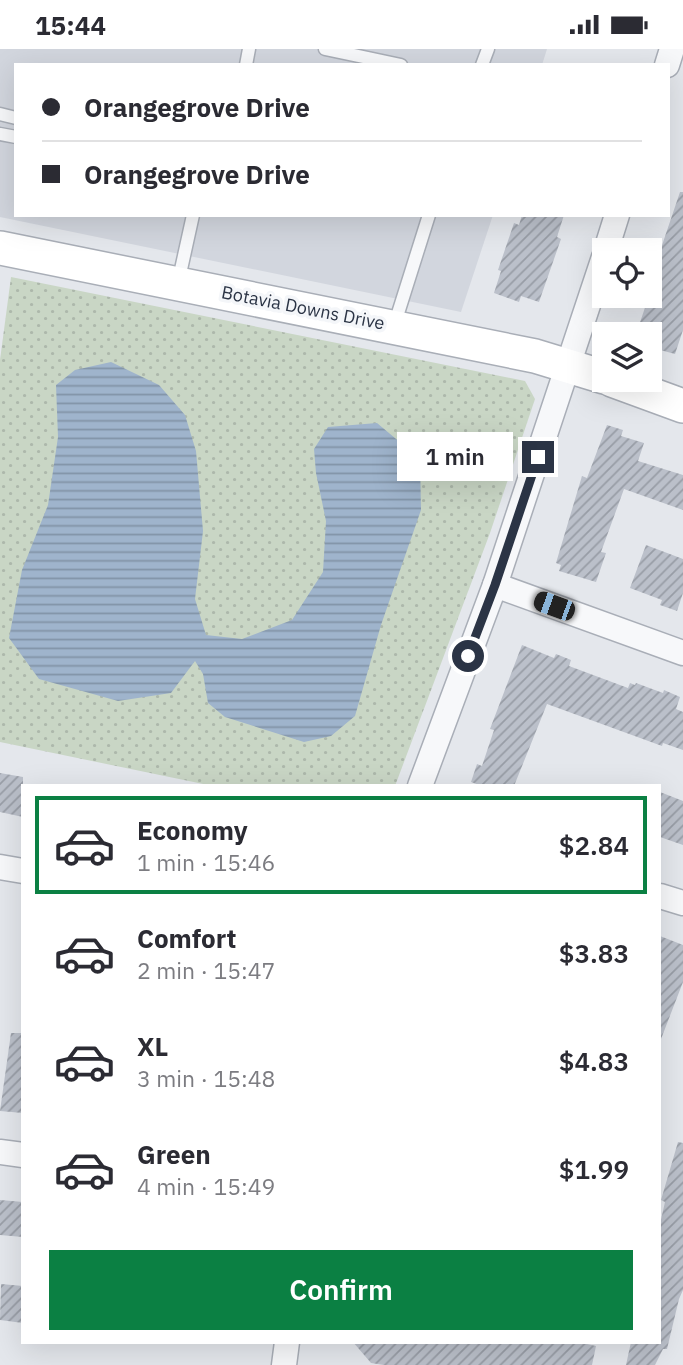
<!DOCTYPE html>
<html lang="en">
<head>
<meta charset="utf-8">
<style>
  body { margin:0; font-family:"IBM Plex Sans",sans-serif; background:#f7f7f7; color:#2b2b33; height:100vh; display:flex; flex-direction:column; font-size:26px; white-space:nowrap }
  * { box-sizing:border-box; margin:0 }
  p { font-size:23px; color:#7c7c81 }
  .icon { flex:none; width:38px; height:38px; fill:none; stroke:currentColor; stroke-width:2; stroke-linecap:round; stroke-linejoin:round }
  .map { position:relative; flex:1; overflow:hidden }
  .side { position:absolute; left:21px; top:735px; width:640px; height:560px; display:flex; flex-direction:column; background:#fff; border-radius:0px; box-shadow:0 7px 28px #0002 }
  .side>* { flex:none }
  .guide { position:absolute; left:14px; top:14px; width:656px; height:154px; border-radius:0px; box-shadow:0 7px 28px #0002; display:grid; align-content:center; height:154px; padding:0 28px; background:#fff }
  .tools { position:absolute; left:592px; top:189px; display:grid; gap:14px }
  .tools a { display:grid; place-items:center; width:70px; height:70px; border-radius:0px; background:#fff; box-shadow:0 7px 28px #0002; font-size:35px }
  .end { position:absolute; width:32px; height:32px; margin:-16px; border:9px solid #2b3445; background:#fff; box-shadow:0 0 0 4px #fff }
  .from { border-radius:50% }
  .bubble { position:absolute; height:49px; border-radius:0px; background:#fff; box-shadow:0 7px 28px #0002; font-size:23px; font-weight:600; line-height:49px; text-align:center }
  .car { position:absolute; width:21px; height:42px; margin:-21px -10px; border-radius:9px; box-shadow:0 0 5px 2px #0007; background:linear-gradient(#222 24%,#8ab4d8 0 40%,#222 0 76%,#8ab4d8 0 86%,#222 0) }
  .guide b { display:flex; align-items:center; gap:24px; height:66px; font-size:26px }
  .guide b+b { border-top:2px solid #e1e1e2 }
  .guide i { width:18px; height:18px; background:#2b2b33 }
  ul { padding:12px 0 0; list-style:none }
  li { display:flex; align-items:center; gap:21px; height:98px; margin:0 14px 10px; padding:0 14px; border:4px solid transparent; border-radius:0px }
  li div { flex:1 }
  li b { display:block; font-size:26px }
  li em { font-style:normal; font-weight:600 }
  li.on { border-color:#0b8043 }
  li>.icon { width:63px; height:63px; stroke-width:1.5 }
  .primary-button { display:flex; gap:14px; margin-top:auto; padding:14px 28px }
  .primary-button a { flex:1; height:80px; border-radius:0px; background:#0b8043; color:#fff; font-size:28px; font-weight:600; line-height:80px; text-align:center }
  .status { display:flex; justify-content:space-between; align-items:center; height:49px; padding:0 35px; background:#fff; direction:ltr }
  .status svg { height:19px; fill:currentColor }
  .map>svg:first-child { display:block }
  .built { fill:#d2d6de }
  .park { fill:url(#park-dots) }
  .water { fill:url(#water-rules) }
  .building { fill:url(#building-hatch) }
  .lines { fill:none; stroke-linecap:round; stroke-linejoin:round }
  .lane-casing { stroke:#a9aeb7; stroke-width:15 }
  .street-casing { stroke:#a9aeb7; stroke-width:27 }
  .secondary-casing { stroke:#a9aeb7; stroke-width:36 }
  .lane { stroke:#f7f8fa; stroke-width:12 }
  .street { stroke:#f7f8fa; stroke-width:24 }
  .secondary { stroke:#fff; stroke-width:33 }
  .route { stroke:#2b3445; stroke-width:9 }
  .labels { text-anchor:middle; stroke-width:7; stroke-linejoin:round; paint-order:stroke }
  .street-label { font-size:18px; fill:#2b3445; stroke:#f4f6f9 }
</style>
</head>
<body>
<div class="status"><b>15:44</b><svg viewBox="0 0 49 12"><path d="M0 12V9h3v3zM5 12V6h3v6zM10 12V3h3v9zM15 12V0h3v12zM26 1h20v11H26zM47 4h2v5h-2z"/></svg></div>
<div class="map">
<svg width="683" height="1316" viewBox="0 0 683 1316">
  <defs>
    <pattern id="park-dots" width="8" height="8" patternUnits="userSpaceOnUse" patternTransform="scale(1.75)"><rect width="8" height="8" fill="#c9d6c5"/><path d="M2 2h.1M6 6h.1" fill="none" stroke="#adb8ab" stroke-width="1.8" stroke-linecap="round"/></pattern>
    <pattern id="water-rules" width="6" height="5" patternUnits="userSpaceOnUse" patternTransform="scale(1.75)"><rect width="6" height="5" fill="#9fb4cc"/><path d="M0 2.5h6" fill="none" stroke="#8293a7"/></pattern>
    <pattern id="building-hatch" width="6" height="6" patternUnits="userSpaceOnUse" patternTransform="scale(1.75)"><rect width="6" height="6" fill="#bbc0ca"/><path d="M-1 1l2-2M0 6l6-6M5 7l2-2" fill="none" stroke="#989da6"/></pattern>
  </defs>
  <rect width="100%" height="100%" fill="#e4e7ec"/>
  <polygon class="built" points="0,0 547,0 542,16 16,16 16,166 493,166 461,263 0,168"/>
  <polygon class="park" points="11,228 525,332 535,350 490,484 395,737 213,737 0,693 0,311"/>
  <polygon class="water" points="111,313 159,336 185,366 196,402 203,482 195,550 206,586 242,590 292,571 323,523 326,472 316,424 314,400 328,378 377,374 420,410 421,461 381,576 355,667 331,687 304,693 225,668 208,654 203,625 195,612 171,644 118,652 39,630 9,589 22,521 48,456 58,388 56,336 75,321"/>
  <g class="building">
    <polygon points="680,143 683,143 683,281 675,305 649,298 649,285 636,285 649,247 649,236 655,217"/>
    <polygon points="522,166 564,166 557,188 561,190 539,253 521,247 519,253 494,244 501,222 498,221 514,174 519,176"/>
    <polygon points="607,376 623,381 621,387 644,394 638,412 683,426 683,461 624,440 601,503 606,504 596,533 559,522 561,516 556,514 582,427 587,429"/>
    <polygon points="646,496 683,510 683,544 677,562 660,556 662,551 630,539"/>
    <polygon points="522,596 554,609 556,605 571,611 569,617 628,639 630,634 635,636 636,634 663,644 664,641 680,648 676,660 683,663 683,701 663,694 662,697 547,655 514,737 482,737 471,733 477,715 482,717 494,681 490,680"/>
    <polygon points="0,724 23,728 23,768 0,763"/>
    <polygon points="660,743 683,752 683,796 660,788"/>
    <polygon points="660,887 683,896 683,933 661,990"/>
    <polygon points="11,984 23,984 23,1064 0,1062"/>
    <polygon points="678,1093 683,1094 683,1241 679,1250 667,1300 663,1300 655,1316 626,1316 631,1293 660,1293 660,1175 665,1153 661,1151"/>
    <polygon points="0,1151 23,1153 23,1188 0,1186"/>
    <polygon points="1,1235 23,1237 23,1274 0,1271"/>
    <polygon points="353,1293 578,1293 596,1297 592,1316 384,1316 371,1314"/>
  </g>
  <g class="lines">
    <g class="lane-casing">
      <g id="lane">
        <polyline points="325,0 401,16"/>
        <polyline points="246,16 249,0"/>
        <polyline points="482,16 488,0"/>
        <polyline points="0,65 16,69"/>
        <polyline points="0,85 16,88"/>
        <polyline points="178,234 193,166"/>
        <polyline points="394,277 429,166"/>
      </g>
    </g>
    <g class="street-casing">
      <g id="street">
        <polyline points="667,16 672,0"/>
        <polyline points="606,201 617,166"/>
        <polyline points="495,536 683,604"/>
        <polyline points="420,737 495,536 604,208"/>
        <polyline points="0,818 23,822"/>
        <polyline points="660,847 683,854"/>
        <polyline points="0,1103 23,1106"/>
        <polyline points="284,1316 287,1293"/>
      </g>
    </g>
    <g class="secondary-casing">
      <g id="secondary">
        <polyline points="0,199 535,307 604,328"/>
        <polyline points="612,331 683,357"/>
      </g>
    </g>
    <use href="#lane" class="lane"/>
    <use href="#street" class="street"/>
    <use href="#secondary" class="secondary"/>
  </g>
  <g class="lines">
    <polyline class="route" points="468,607 495,536 538,408"/>
  </g>
  <g class="labels">
    <g class="street-label">
      <text transform="translate(303 259) rotate(11)" y="6">Botavia Downs Drive</text>
    </g>
  </g>
</svg>
<div class="tools">
<a><svg class="icon" aria-label="locate" viewBox="0 0 24 24"><circle cx="12" cy="12" r="6"/><path d="M12 2v4M12 18v4M2 12h4M18 12h4"/></svg></a>
<a><svg class="icon" aria-label="layers" viewBox="0 0 24 24"><path d="M12 4l9 5-9 5-9-5zM3 14l9 5 9-5"/></svg></a>
</div>
<i class="end from" style="left:468px;top:607px"></i>
<i class="end" style="left:538px;top:408px"></i>
<div class="bubble" style="left:397px;top:383px;width:116px">1 min</div>
<i class="car" style="left:554px;top:557px;rotate:290deg"></i>
<div class="guide">
<b><i class="from"></i>Orangegrove Drive</b>
<b><i></i>Orangegrove Drive</b>
</div>
<section class="side">
<ul>
<li class="on"><svg class="icon" aria-label="car" viewBox="0 0 24 24"><path d="M5 17H2v-5l4-1 3-4h7l3 4 3 1v5h-3M9 17h6M6 11h13"/><circle cx="7" cy="17" r="2"/><circle cx="17" cy="17" r="2"/></svg><div><b>Economy</b><p>1 min · 15:46</p></div><em>$2.84</em></li>
<li><svg class="icon" aria-label="car" viewBox="0 0 24 24"><path d="M5 17H2v-5l4-1 3-4h7l3 4 3 1v5h-3M9 17h6M6 11h13"/><circle cx="7" cy="17" r="2"/><circle cx="17" cy="17" r="2"/></svg><div><b>Comfort</b><p>2 min · 15:47</p></div><em>$3.83</em></li>
<li><svg class="icon" aria-label="car" viewBox="0 0 24 24"><path d="M5 17H2v-5l4-1 3-4h7l3 4 3 1v5h-3M9 17h6M6 11h13"/><circle cx="7" cy="17" r="2"/><circle cx="17" cy="17" r="2"/></svg><div><b>XL</b><p>3 min · 15:48</p></div><em>$4.83</em></li>
<li><svg class="icon" aria-label="car" viewBox="0 0 24 24"><path d="M5 17H2v-5l4-1 3-4h7l3 4 3 1v5h-3M9 17h6M6 11h13"/><circle cx="7" cy="17" r="2"/><circle cx="17" cy="17" r="2"/></svg><div><b>Green</b><p>4 min · 15:49</p></div><em>$1.99</em></li>
</ul>
<div class="primary-button"><a>Confirm</a></div>
</section>
</div>
</body>
</html>
